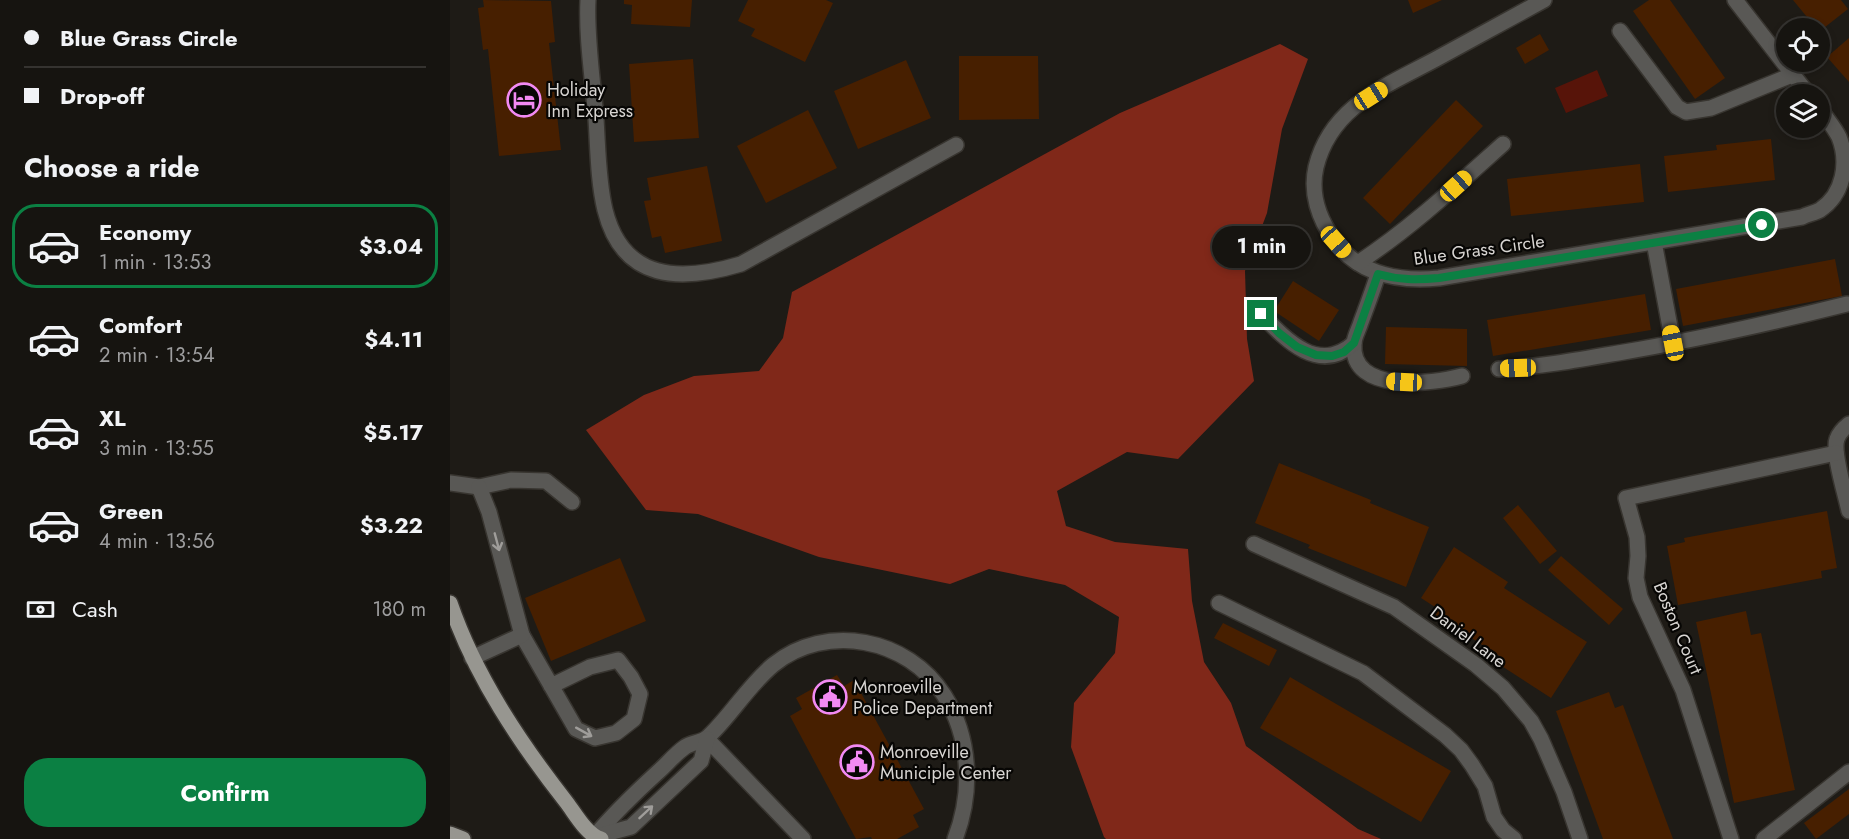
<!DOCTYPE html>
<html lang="en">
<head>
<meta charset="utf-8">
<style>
  body { margin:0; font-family:Jost,sans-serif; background:#1f1d19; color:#f1f3f6; height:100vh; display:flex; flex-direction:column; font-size:22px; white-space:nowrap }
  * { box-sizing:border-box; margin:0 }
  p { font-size:20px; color:#9e9e9f }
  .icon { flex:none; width:33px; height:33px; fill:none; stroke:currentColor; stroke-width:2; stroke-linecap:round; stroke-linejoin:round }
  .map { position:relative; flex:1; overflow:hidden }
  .details { display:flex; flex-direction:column; background:#161410; width:450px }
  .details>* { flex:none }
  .top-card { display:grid; align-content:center; height:132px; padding:0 24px; background:#161410 }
  .controls { position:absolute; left:1326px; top:18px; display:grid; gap:12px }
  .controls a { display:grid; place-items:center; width:54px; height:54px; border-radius:50%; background:#161410; box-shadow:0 3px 9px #0003,0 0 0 2px #353330; font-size:30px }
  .end { position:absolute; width:27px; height:27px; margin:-14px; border:8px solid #0b8043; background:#fff; box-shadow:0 0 0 3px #fff }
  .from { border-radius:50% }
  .bubble { position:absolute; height:42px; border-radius:21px; background:#161410; box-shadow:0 3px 9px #0003,0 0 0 2px #353330; font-size:20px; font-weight:700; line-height:42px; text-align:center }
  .car { position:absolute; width:18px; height:36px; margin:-18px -9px; border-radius:8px; box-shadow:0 0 4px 2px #0007; background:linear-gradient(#f5c518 24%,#345 0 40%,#f5c518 0 76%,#345 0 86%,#f5c518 0) }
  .top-card b { display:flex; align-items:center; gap:21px; height:57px; font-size:22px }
  .top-card b+b { border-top:2px solid #353330 }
  .top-card i { width:15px; height:15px; background:#f1f3f6 }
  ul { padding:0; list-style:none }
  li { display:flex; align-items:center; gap:18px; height:84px; margin:0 12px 9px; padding:0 12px; border:3px solid transparent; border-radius:24px }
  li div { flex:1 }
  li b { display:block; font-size:22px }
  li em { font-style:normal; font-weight:700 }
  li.current { border-color:#0b8043 }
  li>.icon { width:54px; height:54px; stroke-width:1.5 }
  h2 { padding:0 24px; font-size:27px; line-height:72px }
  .pay { display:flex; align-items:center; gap:15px; height:66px; padding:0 24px; font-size:22px }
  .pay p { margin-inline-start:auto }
  .primary-button { display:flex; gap:12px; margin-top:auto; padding:12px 24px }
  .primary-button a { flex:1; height:69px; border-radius:24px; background:#0b8043; color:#fff; font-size:24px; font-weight:700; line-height:69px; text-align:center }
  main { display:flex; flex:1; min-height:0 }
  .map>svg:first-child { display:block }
  .green { fill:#571409 }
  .forest { fill:#802819 }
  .building { fill:#471f00 }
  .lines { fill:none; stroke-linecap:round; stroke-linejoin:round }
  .minor-casing { stroke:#383530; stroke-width:18 }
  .major-casing { stroke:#383530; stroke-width:18 }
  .minor { stroke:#595855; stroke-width:15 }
  .major { stroke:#979690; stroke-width:15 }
  .oneway { stroke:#9f9d9a }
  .route { stroke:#0b8043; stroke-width:8 }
  .labels { text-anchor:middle; stroke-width:4.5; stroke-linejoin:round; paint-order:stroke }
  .poi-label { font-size:18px; fill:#d8d5d2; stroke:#070604; text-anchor:start }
  .street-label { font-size:18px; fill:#d8d5d2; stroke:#070604 }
</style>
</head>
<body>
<main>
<section class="details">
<div class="top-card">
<b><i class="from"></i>Blue Grass Circle</b>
<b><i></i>Drop-off</b>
</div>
<h2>Choose a ride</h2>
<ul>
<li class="current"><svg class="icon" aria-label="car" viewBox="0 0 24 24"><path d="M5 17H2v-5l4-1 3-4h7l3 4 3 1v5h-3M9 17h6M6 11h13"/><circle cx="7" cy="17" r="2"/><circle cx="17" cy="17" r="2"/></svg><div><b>Economy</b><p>1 min · 13:53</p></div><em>$3.04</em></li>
<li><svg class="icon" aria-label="car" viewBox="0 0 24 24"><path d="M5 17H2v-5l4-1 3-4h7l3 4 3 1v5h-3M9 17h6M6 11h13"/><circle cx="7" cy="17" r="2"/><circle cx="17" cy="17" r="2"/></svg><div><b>Comfort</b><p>2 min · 13:54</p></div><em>$4.11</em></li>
<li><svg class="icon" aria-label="car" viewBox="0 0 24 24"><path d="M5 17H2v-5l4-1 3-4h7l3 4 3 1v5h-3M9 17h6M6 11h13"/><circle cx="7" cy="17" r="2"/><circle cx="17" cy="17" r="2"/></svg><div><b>XL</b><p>3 min · 13:55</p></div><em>$5.17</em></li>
<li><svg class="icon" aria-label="car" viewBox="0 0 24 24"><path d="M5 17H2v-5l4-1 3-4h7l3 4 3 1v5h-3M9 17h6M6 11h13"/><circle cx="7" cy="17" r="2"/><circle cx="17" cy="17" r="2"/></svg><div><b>Green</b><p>4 min · 13:56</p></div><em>$3.22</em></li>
</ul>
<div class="pay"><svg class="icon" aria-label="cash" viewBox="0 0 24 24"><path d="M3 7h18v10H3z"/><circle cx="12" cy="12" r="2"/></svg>Cash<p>180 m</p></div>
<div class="primary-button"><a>Confirm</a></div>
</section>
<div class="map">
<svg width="1399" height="839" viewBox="0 0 1399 839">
  <rect width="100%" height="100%" fill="#1e1b16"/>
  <polygon class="green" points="1147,70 1158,96 1116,113 1105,88"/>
  <polygon class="forest" points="830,44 858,59 832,129 817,213 795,271 797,339 804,381 728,459 677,452 607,491 616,526 665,542 738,549 742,601 754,662 781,703 796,746 908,829 931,839 656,839 654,837 621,747 624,703 665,653 669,617 615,585 539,569 500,584 369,557 248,514 196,510 136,430 194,395 244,376 309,371 333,338 342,292 670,113"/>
  <g class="building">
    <polygon points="33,0 101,1 105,42 99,43 111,150 49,156 38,49 33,50 28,8 34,7"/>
    <polygon points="174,0 242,0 240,27 181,24 182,5 174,4"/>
    <polygon points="298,0 376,0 383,3 355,62 301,36 305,29 288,21"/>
    <polygon points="958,0 992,0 963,13"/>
    <polygon points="1199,0 1220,0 1275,78 1245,99 1183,11"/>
    <polygon points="1343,0 1391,0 1398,9 1370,31 1370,28 1366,28"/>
    <polygon points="1090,34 1099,50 1075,64 1066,48"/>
    <polygon points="1399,38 1399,82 1377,57"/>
    <polygon points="509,56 588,56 589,119 509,120"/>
    <polygon points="243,59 249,138 184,142 179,64"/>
    <polygon points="456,60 481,118 408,149 384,91"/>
    <polygon points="1006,100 1033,126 940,224 913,198"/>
    <polygon points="358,110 387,168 316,203 287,146"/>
    <polygon points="1321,139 1325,180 1218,192 1214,156 1267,150 1266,145"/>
    <polygon points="1190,164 1194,202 1061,216 1057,179"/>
    <polygon points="257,166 272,241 215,253 211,236 202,238 194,201 201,200 197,178"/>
    <polygon points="1385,259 1392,296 1233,326 1226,289"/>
    <polygon points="843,281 889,310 869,341 824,311"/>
    <polygon points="1195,294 1201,330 1043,356 1037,320"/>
    <polygon points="936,327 1017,329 1017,366 935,364"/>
    <polygon points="829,463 921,500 920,503 979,527 956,587 858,548 860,545 805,523"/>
    <polygon points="1068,505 1107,551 1090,564 1053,518"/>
    <polygon points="1377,511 1387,568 1371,571 1372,578 1228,605 1217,546 1235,542 1234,538"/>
    <polygon points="1004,547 1058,582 1054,588 1137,642 1101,698 1047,663 1051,657 981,612 985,607 971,598"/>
    <polygon points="1111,556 1173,609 1159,625 1098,570"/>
    <polygon points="170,558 196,621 101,661 75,598"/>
    <polygon points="1296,611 1301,635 1311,633 1345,790 1284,803 1246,622"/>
    <polygon points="773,623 827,650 819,666 764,638"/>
    <polygon points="387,675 394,686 404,680 474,809 463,815 469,827 447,839 422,839 421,837 406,839 340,716 352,709 346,698"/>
    <polygon points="840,677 1001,771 971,822 810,728"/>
    <polygon points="1159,692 1165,708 1173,705 1223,839 1153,839 1106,711"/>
    <polygon points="1399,789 1399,814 1366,839 1354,823"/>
  </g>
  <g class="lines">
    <g class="minor-casing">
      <g id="minor">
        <path d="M138 0C136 37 143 81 146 119 148 149 148 181 155 210 173 282 231 282 291 264L506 145"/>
        <path d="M1094 0C1058 20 1022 39 986 59 936 86 881 106 866 167 860 193 869 219 884 240 909 275 948 282 989 278L1352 217C1358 214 1365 213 1370 210 1394 194 1399 162 1389 137 1384 127 1376 118 1370 109"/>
        <polyline points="1285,0 1358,94"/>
        <polyline points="1170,31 1227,107 1236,112 1261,108 1342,75"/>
        <polyline points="1204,242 1223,343"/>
        <path d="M908 263C961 228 1006 186 1053 144"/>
        <path d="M928 274C923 290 917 306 911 322 909 329 904 337 904 344 900 394 983 384 1012 376"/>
        <path d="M811 314C836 340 869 375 904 343"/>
        <path d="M1049 369C1089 367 1128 360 1168 353 1245 340 1321 323 1397 304"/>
        <path d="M1399 424C1394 428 1389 433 1387 439 1382 452 1396 496 1399 511"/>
        <polyline points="0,483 29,487 61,480 96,481 122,502"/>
        <polyline points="29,487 39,512 72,635 126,729 145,738 166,733 184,719 190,694 181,677 168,660 140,667 101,686"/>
        <polyline points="804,544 944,607 1026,665 1053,688 1081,721 1091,739 1114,792 1130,839"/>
        <polyline points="769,603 913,673 995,735 1011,750 1022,765 1035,786 1044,817 1053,830 1064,839"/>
        <polyline points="22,658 72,635"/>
        <polyline points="257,739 353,839"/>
        <path d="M144 837C164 813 185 793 208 772 217 764 225 754 235 747 242 742 253 743 259 736 282 714 298 686 323 665 376 622 458 638 494 695 521 738 523 792 505 839"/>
        <polyline points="144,837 181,827 251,761 257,739"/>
        <polyline points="1281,839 1233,690 1190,597 1186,578 1188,556 1187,537 1176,498 1386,453"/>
        <polyline points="1314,839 1399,772"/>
      </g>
    </g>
    <g class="major-casing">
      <g id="major">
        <path d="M0 603C25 676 70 743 117 803 126 815 137 835 151 839"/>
        <polyline points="0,834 13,839"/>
      </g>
    </g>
    <use href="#minor" class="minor"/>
    <use href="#major" class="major"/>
  </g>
  <defs><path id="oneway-shaft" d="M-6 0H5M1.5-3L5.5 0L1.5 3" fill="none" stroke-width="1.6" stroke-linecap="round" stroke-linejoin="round" transform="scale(1.5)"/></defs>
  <g class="oneway">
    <use href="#oneway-shaft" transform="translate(47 542) rotate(75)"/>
    <use href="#oneway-shaft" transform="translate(134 732) rotate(29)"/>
    <use href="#oneway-shaft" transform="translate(196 812) rotate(-43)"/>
  </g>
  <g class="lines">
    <path class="route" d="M811 314 829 333 847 347 866 355 882 356 894 352 904 343 928 274C949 280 967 280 989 278L1312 225"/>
  </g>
  <defs>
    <g id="hotel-ring" transform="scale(1.725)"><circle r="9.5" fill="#070604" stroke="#f28af3" stroke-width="1.5"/><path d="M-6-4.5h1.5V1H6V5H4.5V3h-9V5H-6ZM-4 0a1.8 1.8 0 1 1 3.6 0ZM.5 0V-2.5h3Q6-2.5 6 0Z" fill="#f28af3"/></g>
    <g id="civic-ring" transform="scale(1.725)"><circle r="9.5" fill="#070604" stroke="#f28af3" stroke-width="1.5"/><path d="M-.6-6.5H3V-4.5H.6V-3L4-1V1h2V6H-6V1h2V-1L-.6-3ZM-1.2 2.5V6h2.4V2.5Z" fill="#f28af3"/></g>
  </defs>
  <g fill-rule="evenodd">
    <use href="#hotel-ring" x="74" y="100"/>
    <use href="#civic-ring" x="380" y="697"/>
    <use href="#civic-ring" x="407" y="762"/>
  </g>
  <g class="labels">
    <g class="poi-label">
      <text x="97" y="96">Holiday<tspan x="97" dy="21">Inn Express</tspan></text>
      <text x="403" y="693">Monroeville<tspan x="403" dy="21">Police Department</tspan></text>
      <text x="430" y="758">Monroeville<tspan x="430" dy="21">Municiple Center</tspan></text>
    </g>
    <g class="street-label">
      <text transform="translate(1029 250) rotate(-8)" y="6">Blue Grass Circle</text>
      <text transform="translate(1228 628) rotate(67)" y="6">Boston Court</text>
      <text transform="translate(1018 637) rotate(37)" y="6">Daniel Lane</text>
    </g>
  </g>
</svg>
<div class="controls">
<a><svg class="icon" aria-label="locate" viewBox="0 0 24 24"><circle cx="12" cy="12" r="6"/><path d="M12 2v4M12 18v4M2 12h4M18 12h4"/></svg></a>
<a><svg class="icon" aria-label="layers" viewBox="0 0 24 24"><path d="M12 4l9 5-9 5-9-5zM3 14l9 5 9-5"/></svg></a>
</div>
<i class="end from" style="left:1312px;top:225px"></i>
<i class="end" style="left:811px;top:314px"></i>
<div class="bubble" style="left:762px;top:226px;width:99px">1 min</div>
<i class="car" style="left:921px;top:96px;rotate:58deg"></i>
<i class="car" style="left:1006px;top:186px;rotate:48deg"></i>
<i class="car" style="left:886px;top:242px;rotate:138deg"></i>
<i class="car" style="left:1223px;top:343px;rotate:349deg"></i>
<i class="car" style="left:1068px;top:368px;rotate:268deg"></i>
<i class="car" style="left:954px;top:382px;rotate:273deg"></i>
</div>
</main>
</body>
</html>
